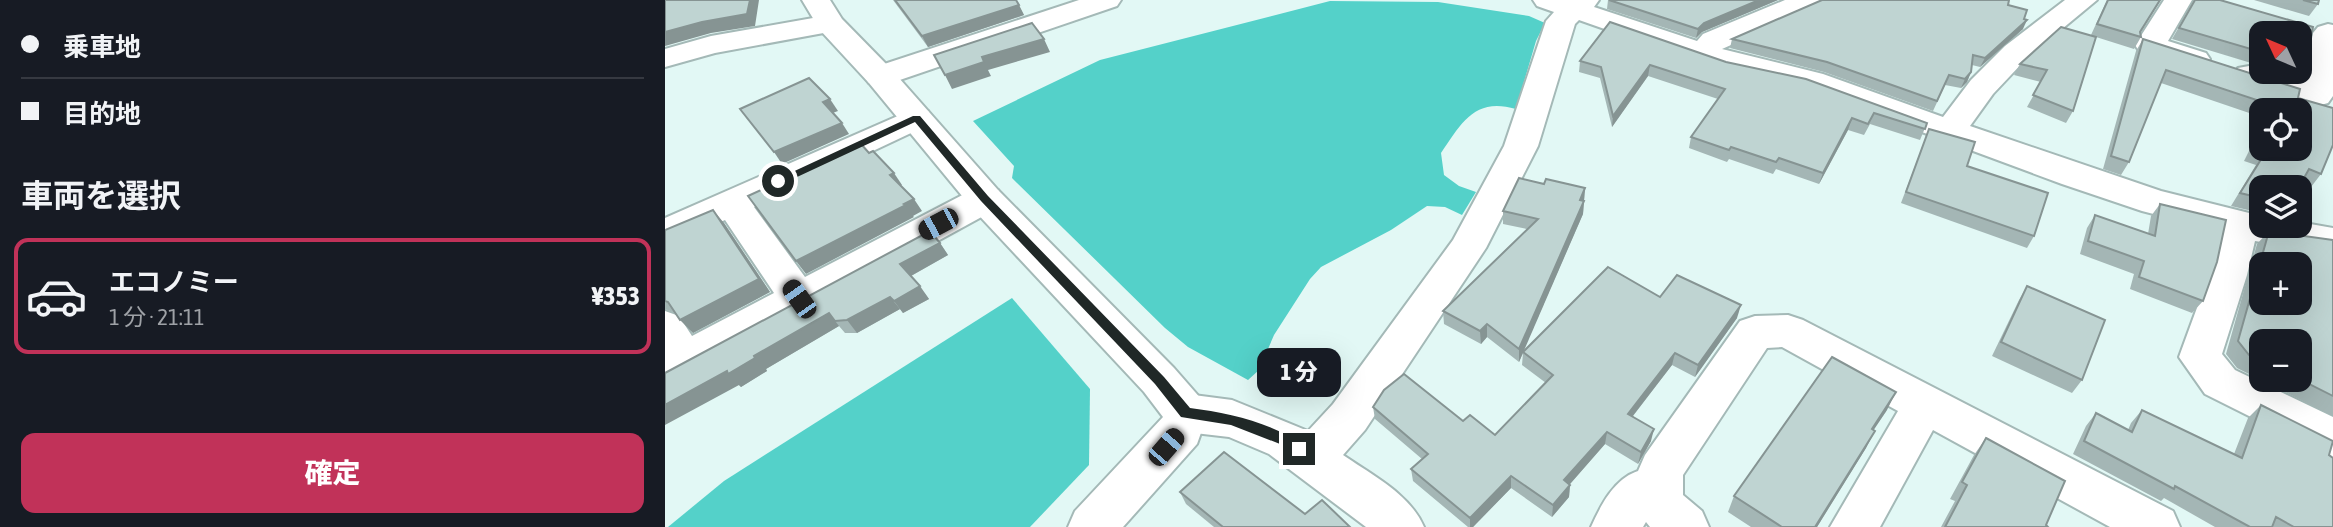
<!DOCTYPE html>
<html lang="ja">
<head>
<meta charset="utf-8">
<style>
  body { margin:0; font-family:"Asap Condensed","Noto Sans JP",sans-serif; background:#242831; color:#f1f3f6; height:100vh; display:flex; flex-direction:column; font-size:26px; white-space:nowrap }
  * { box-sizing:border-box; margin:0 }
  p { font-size:23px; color:#9ea1a6 }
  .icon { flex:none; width:38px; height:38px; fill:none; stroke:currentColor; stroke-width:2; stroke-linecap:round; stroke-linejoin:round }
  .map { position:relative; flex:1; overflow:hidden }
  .drawer { display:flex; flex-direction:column; background:#171b24; width:665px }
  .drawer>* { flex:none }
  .top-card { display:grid; align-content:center; height:154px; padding:0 21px; background:#171b24 }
  .needle { width:46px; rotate:314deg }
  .tools { position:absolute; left:1584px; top:21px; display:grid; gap:14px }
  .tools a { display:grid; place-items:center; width:63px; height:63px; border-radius:14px; background:#171b24; box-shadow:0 7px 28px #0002; font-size:35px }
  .end { position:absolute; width:32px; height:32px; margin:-16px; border:9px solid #202827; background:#fff; box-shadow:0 0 0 4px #fff }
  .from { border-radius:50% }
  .bubble { position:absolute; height:49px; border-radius:14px; background:#171b24; box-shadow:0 7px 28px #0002; font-size:23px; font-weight:800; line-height:49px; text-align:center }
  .car { position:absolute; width:21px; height:42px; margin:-21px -10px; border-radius:9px; box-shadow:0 0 5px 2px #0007; background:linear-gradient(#222 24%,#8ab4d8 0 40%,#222 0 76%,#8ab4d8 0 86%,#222 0) }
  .top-card b { display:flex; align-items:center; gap:24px; height:66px; font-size:26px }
  .top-card b+b { border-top:2px solid #363941 }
  .top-card i { width:18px; height:18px; background:#f1f3f6 }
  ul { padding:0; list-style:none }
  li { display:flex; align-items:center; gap:21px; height:116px; margin:0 14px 10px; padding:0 7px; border:4px solid #363941; border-radius:14px }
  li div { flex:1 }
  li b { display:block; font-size:26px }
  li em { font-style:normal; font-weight:800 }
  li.active { border-color:#c13259 }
  li>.icon { width:63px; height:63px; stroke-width:1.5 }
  h2 { padding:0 21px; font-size:32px; line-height:84px }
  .action { display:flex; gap:14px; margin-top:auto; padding:14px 21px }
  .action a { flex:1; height:80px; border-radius:14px; background:#c13259; color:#fff; font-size:28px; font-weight:800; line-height:80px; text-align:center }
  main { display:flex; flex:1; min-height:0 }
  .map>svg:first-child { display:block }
  .water { fill:#54d1c9 }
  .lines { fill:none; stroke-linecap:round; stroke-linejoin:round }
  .street-casing { stroke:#a4b9b7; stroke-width:4 }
  .secondary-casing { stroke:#a4b9b7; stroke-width:4 }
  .street { fill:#fff; fill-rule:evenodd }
  .secondary { fill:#fff; fill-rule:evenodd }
  .wall { fill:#a4b6b5; fill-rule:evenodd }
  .shaded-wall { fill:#869493 }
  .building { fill:#bfd4d2; stroke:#869493; stroke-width:2; fill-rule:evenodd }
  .route { fill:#202827 }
</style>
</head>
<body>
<main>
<section class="drawer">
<div class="top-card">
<b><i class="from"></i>乗車地</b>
<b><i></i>目的地</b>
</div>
<h2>車両を選択</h2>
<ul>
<li class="active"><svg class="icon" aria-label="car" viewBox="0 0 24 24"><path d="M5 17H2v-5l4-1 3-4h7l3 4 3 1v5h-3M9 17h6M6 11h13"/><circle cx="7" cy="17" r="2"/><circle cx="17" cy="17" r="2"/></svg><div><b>エコノミー</b><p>1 分 · 21:11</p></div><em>¥353</em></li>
</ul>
<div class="action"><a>確定</a></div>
</section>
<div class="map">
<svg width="1668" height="527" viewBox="0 0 1668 527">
  <rect width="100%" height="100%" fill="#e2f8f5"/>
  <g class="water">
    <path d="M665 1 773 2 864 16 880 23 871 41 851 109C810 97 797 122 776 153L779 175 794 186 811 192 797 215 780 207 762 206 726 230 656 267 645 279 609 335 594 370 583 380 523 347 500 328 347 178 349 166 308 121 435 60Z"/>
    <polygon points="347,298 425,389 424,465 365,527 3,527 59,481"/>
  </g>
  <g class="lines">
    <g class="street-casing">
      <g id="street">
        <polygon points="414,0 456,0 452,6 226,83 215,85 204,83 199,76 204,69"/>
        <path d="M868 0H934L929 7 1032 41 1038 34 1120 0H1158L1154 6 1057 49 1158 74 1278 117 1306 80 1340 46 1400 0H1432L1362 58 1328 94 1305 126 1496 191 1596 216V226H1634V222L1668 228V254L1590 241 1582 275 1557 354 1570 370 1668 417V458L1540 394 1514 357 1544 275 1554 231 1477 211 1397 184 1138 88 1059 71 914 20 910 24 873 146 821 248 700 430 678 455C707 475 745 494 759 527H701L604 454 564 437 521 432 505 426 499 413 505 400 521 394 567 400 643 431 668 404 788 240 839 146 881 21 889 12 872 6Z"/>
        <path d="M1499 0H1527L1503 41 1541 53 1545 59 1541 65C1520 71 1495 58 1474 51L1470 45Z"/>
        <polygon points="165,15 175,18 180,24 175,30 50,53 0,67 0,49 46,36"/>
        <polygon points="1663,24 1668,25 1668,96 1663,103 1652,106 1641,103 1573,82 1568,75 1573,68 1584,66 1596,69 1596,72 1606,72 1639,82 1648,33 1653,27"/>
        <polygon points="251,108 263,111 267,118 263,125 89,207 140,277 307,190 320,187 333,190 338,199 333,208 15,382 0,387 0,311 14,316 27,336 109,293 60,220 0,246 0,218"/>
        <path d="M1123 315 1138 320 1508 511 1515 527H1445L1268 430 1215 527H1165L1233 411 1117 347 1102 348 1018 475V495L1037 511 1044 527H985L981 522 978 527H926C936 505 949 479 973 471L980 455 1075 321 1090 316Z"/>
      </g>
    </g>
    <g class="secondary-casing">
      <polygon id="secondary" points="137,0 165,0 177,19 226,69 333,190 509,368 537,400 543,413 532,444 458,527 403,527 410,511 498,417 479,392 307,208 204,83 155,30"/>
    </g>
    <use href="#street" class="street"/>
    <use href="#secondary" class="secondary"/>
  </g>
  <g class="wall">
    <polygon points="228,0 351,0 359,15 263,47"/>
    <polygon points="943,0 1113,0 1037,32 1031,38 942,9"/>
    <polygon points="1442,0 1496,0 1475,33 1476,37 1469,49 1431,37 1408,111 1401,123 1362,107 1376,82 1349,75 1355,64 1426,35"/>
    <polygon points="1529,0 1556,0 1648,27 1640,65 1631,77 1609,72 1634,72 1634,33 1596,33 1596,66 1507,39 1529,1"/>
    <polygon points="1589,0 1654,0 1653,4 1644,16"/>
    <polygon points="1343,5 1358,29 1315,67 1307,65 1306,72 1302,82 1296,88 1280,85 1268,111 1159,72 1065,48 1067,39"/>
    <polygon points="1478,39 1633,98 1656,174 1646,187 1636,183 1596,187 1596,213 1566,206 1591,165 1579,161 1596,127 1596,149 1634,110 1596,110 1596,117 1496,83 1464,162 1456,175 1438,169 1471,51"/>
    <polygon points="915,61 1061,62 1262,123 1255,140 1205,124 1199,135 1183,130 1154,184 1111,169 1108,174 1064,159 1062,162 1024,148 1026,137 1053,99 983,76 947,127 935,78 914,72"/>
    <polygon points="1264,129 1302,166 1369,236 1362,248 1236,203"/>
    <polygon points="879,184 920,188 918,214 858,351 995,297 1072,318 1030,377 1007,365 968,416 986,441 973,464 940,444 905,484 904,497 887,517 846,488 808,527 803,527 748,481 746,469 757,459 710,419 708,407 798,421 830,435 881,383 857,365 858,353 854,362 822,337 816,344 779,324 778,311 862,229 838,224 838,211"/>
    <polygon points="1495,204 1538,301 1527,313 1465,289 1469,274 1415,254 1422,228 1430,215 1483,234 1486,216"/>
    <polygon points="59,223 105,292 28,333 10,313 0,309 0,230"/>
    <path d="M1604 231 1668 240V416L1572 368 1561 354 1592 244ZM1596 341 1634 380H1596Z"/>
    <polygon points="275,243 283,255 246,276 264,299 238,313 235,309 192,333 180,333 174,326 101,369 102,371 76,387 74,385"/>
    <polygon points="1362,286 1417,380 1407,393 1327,356 1354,300"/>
    <polygon points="1596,405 1664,455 1668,527 1550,527 1499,498 1496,501 1408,454 1421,426 1431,413 1463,430 1466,423 1477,410 1569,454 1583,418"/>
    <polygon points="1222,410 1208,430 1201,448 1152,527 1086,527 1063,512 1069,496"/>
    <polygon points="1321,438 1381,525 1383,527 1276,527 1290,501 1285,499 1309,455"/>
    <polygon points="515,492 640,514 685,527 549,527 521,504"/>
  </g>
  <g class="shaded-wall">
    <polygon points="85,0 94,0 90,26 46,33 0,46 0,32"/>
    <polygon points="1094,0 1113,0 1037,32 1031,38 1033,29 1039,23"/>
    <polygon points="354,5 359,15 263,47 257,36"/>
    <polygon points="1362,20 1358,29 1315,67 1320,58"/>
    <polygon points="379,39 385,52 323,70 326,76 287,89 280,75 317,57"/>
    <polygon points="985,65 983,76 947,127 948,116"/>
    <polygon points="1306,72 1302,82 1296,88 1300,79"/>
    <polygon points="165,99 173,111 165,114 158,102"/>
    <polygon points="1187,118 1183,130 1154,184 1158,173"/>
    <polygon points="177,123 184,134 117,164 109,152"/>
    <polygon points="229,173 237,185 233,187 225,175"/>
    <polygon points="920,188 918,214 854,362 854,349"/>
    <polygon points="249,199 257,211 248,216 249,217 141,274 131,261"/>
    <polygon points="48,210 59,223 105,292 28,333 15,320"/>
    <polygon points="275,243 283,255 244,277 235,264"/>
    <polygon points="255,286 264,299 238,313 229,301"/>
    <polygon points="225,297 235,309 192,333 182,320"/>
    <polygon points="1076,305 1072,318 1030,377 1033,365"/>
    <polygon points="164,313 174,326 101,369 102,371 76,387 74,385 0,425 0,405"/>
    <polygon points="822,324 822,337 816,344 815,331"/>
    <polygon points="1010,353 1007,365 960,426 963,414"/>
    <polygon points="1231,392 1222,410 1198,446 1207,429"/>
    <polygon points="989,429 986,441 973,464 976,452"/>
    <polygon points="1210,431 1201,448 1152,527 1150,527"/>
    <polygon points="942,432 940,444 898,492 899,480"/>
    <polygon points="846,476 846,488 808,527 805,527 805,518"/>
    <polygon points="905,485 904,497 887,517 888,505"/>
  </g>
  <g class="building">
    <polygon points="0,0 85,0 82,14 37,22 0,32"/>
    <polygon points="230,0 351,0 354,5 257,36"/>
    <polygon points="944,0 1094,0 1039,23 1033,29"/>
    <polygon points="1157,0 1344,0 1343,5 1362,10 1359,19 1362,20 1320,58 1308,55 1306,72 1300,79 1284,75 1272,101 1162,62 1067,39"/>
    <polygon points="1443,0 1495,0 1475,32 1476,37 1432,24"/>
    <polygon points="1530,0 1555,0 1648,27 1640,65 1634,64 1634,33 1596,33 1596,52 1514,28"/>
    <polygon points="1638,0 1654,0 1653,4"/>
    <polygon points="945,22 1061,62 1141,79 1262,123 1260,129 1209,113 1203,124 1187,118 1158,173 1114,158 1111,162 1066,147 1064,150 1026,137 1060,89 985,65 948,116 936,67 915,61"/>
    <polygon points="367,23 379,39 317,57 319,62 280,75 269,55"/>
    <polygon points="1396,27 1431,37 1408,111 1368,95 1382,70 1355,64"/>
    <polygon points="1478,39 1635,89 1633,98 1668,108 1668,145 1656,174 1644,169 1634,187 1596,187 1596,198 1575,193 1600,153 1589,149 1596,134 1596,149 1634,149 1634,110 1608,110 1610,106 1501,70 1464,162 1446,156"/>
    <polygon points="144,78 165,99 158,102 177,123 109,152 75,109"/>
    <polygon points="1264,129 1310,142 1302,166 1383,193 1369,236 1241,192"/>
    <polygon points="196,144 204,153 208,151 229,173 225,175 249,199 239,204 241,205 131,261 83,196"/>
    <polygon points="854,178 879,184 881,179 920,188 915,200 919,201 854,349 822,324 815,331 778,311 873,219 838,211"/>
    <polygon points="1495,204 1561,220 1552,262 1538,301 1474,277 1479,261 1423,241 1430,215 1490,236"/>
    <polygon points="48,210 94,279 15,320 3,302 0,301 0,230"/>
    <polygon points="265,231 275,243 235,264 255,286 229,301 225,297 182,320 170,321 164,313 89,356 90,358 63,374 62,371 0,405 0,373"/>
    <path d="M1604 231 1668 240V396L1634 379V341H1596V360L1584 355 1573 341ZM1596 264H1634V303H1596Z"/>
    <polygon points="943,267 995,297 1012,275 1076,305 1033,365 1010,353 963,414 989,429 976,452 942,432 899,480 905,485 888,505 846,476 805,518 746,469 763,454 708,407 719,390 739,374 798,421 805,415 830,435 888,375 858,352"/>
    <polygon points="1362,286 1440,320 1417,380 1336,342"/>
    <polygon points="1167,357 1231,392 1207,429 1210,431 1150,527 1117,527 1069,496"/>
    <polygon points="1596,405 1668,441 1664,455 1668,458 1668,527 1629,527 1611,517 1607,527 1585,527 1510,486 1509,489 1419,441 1431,413 1467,432 1477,410 1577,458"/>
    <polygon points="1321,438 1400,481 1381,525 1383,527 1280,527 1302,485 1297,482"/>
    <polygon points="559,452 640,514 657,500 685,527 558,527 515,492"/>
  </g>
  <path class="route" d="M248 116H255L323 196 499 377 525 408C564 413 605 422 638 445V454H629L615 444 566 425 516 417 490 384 316 201 250 122 117 184 108 181Z"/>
</svg>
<div class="tools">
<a><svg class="needle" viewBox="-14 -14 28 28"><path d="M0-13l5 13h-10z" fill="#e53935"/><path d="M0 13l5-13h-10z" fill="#9ea1a6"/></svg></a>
<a><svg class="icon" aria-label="locate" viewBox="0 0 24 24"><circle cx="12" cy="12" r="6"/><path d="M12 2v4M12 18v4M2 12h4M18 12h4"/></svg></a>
<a><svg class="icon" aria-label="layers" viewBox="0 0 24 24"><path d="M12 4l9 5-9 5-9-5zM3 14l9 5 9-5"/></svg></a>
<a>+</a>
<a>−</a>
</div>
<i class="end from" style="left:113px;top:181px"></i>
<i class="end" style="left:634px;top:449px"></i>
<div class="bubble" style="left:592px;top:348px;width:84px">1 分</div>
<i class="car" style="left:273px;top:224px;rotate:242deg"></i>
<i class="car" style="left:134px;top:299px;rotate:325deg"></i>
<i class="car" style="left:501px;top:447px;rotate:41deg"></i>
</div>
</main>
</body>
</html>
